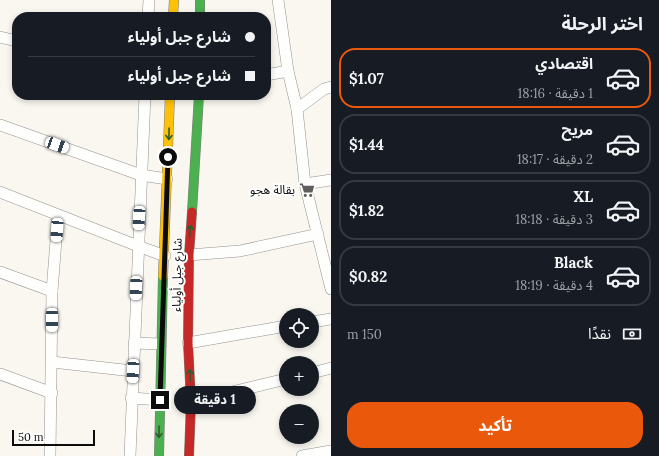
<!DOCTYPE html>
<html lang="ar">
<head>
<meta charset="utf-8">
<style>
  body { margin:0; font-family:Lora,"Noto Sans Arabic",serif; background:#242831; color:#f1f3f6; direction:rtl; height:100vh; display:flex; flex-direction:column; font-size:15px; white-space:nowrap }
  * { box-sizing:border-box; margin:0 }
  p { font-size:13px; color:#9ea1a6 }
  .icon { flex:none; width:22px; height:22px; fill:none; stroke:currentColor; stroke-width:2; stroke-linecap:round; stroke-linejoin:round }
  .map { position:relative; flex:1; overflow:hidden; direction:ltr }
  .drawer { display:flex; flex-direction:column; background:#171b24; width:328px }
  .drawer>* { flex:none }
  .guide { position:absolute; left:12px; top:12px; width:259px; height:88px; border-radius:16px; box-shadow:0 2px 6px #0003; direction:rtl; display:grid; align-content:center; height:88px; padding:0 16px; background:#171b24 }
  .fabs { position:absolute; left:279px; top:308px; display:grid; gap:8px }
  .fabs a { display:grid; place-items:center; width:40px; height:40px; border-radius:50%; background:#171b24; box-shadow:0 2px 6px #0003; font-size:20px }
  .scale { position:absolute; left:12px; bottom:10px; width:83px; box-sizing:border-box; padding-left:4px; border:2px solid #0c0c0c; border-top:0; font-size:11px; line-height:14px; white-space:nowrap; color:#0c0c0c; -webkit-text-stroke:3px #fff; paint-order:stroke }
  .end { position:absolute; width:18px; height:18px; margin:-9px; border:5px solid #0c0c0c; background:#fff; box-shadow:0 0 0 2px #fff }
  .from { border-radius:50% }
  .bubble { position:absolute; height:28px; border-radius:14px; background:#171b24; box-shadow:0 2px 6px #0003; font-size:13px; font-weight:700; line-height:28px; text-align:center; direction:rtl }
  .car { position:absolute; width:12px; height:24px; margin:-12px -6px; border-radius:5px; box-shadow:0 0 3px 1px #0007; background:linear-gradient(#fff 24%,#345 0 40%,#fff 0 76%,#345 0 86%,#fff 0) }
  .guide b { display:flex; align-items:center; gap:14px; height:38px; font-size:15px }
  .guide b+b { border-top:1px solid #363941 }
  .guide i { width:10px; height:10px; background:#f1f3f6 }
  ul { padding:0; list-style:none }
  li { display:flex; align-items:center; gap:12px; height:60px; margin:0 8px 6px; padding:0 8px; border:2px solid #363941; border-radius:16px }
  li div { flex:1 }
  li b { display:block; font-size:15px }
  li em { font-style:normal; font-weight:700 }
  li.active { border-color:#ea580c }
  li>.icon { width:36px; height:36px; stroke-width:1.5 }
  h2 { padding:0 16px; font-size:18px; line-height:48px }
  .pay { display:flex; align-items:center; gap:10px; height:44px; padding:0 16px; font-size:15px }
  .pay p { margin-inline-start:auto }
  .button { display:flex; gap:8px; margin-top:auto; padding:8px 16px }
  .button a { flex:1; height:46px; border-radius:16px; background:#ea580c; color:#fff; font-size:16px; font-weight:700; line-height:46px; text-align:center }
  main { display:flex; flex:1; min-height:0 }
  .map>svg:first-child { display:block }
  .lines { fill:none; stroke-linecap:round; stroke-linejoin:round }
  .street-casing { stroke:#93928f; stroke-width:12 }
  .fast-casing { stroke:#807f7c; stroke-width:10 }
  .slow-casing { stroke:#807f7c; stroke-width:10 }
  .jam-casing { stroke:#807f7c; stroke-width:10 }
  .street { stroke:#fefefd; stroke-width:11 }
  .fast { stroke:#4caf50; stroke-width:9 }
  .slow { stroke:#ffc107; stroke-width:9 }
  .jam { stroke:#c62828; stroke-width:9 }
  .oneway { stroke:#2c5e2e }
  .route { stroke:#0c0c0c; stroke-width:5 }
  .labels { text-anchor:middle; stroke-width:4; stroke-linejoin:round; paint-order:stroke }
  .poi-label { font-size:12px; fill:#0c0c0c; stroke:#fff; text-anchor:end }
  .street-label { font-size:12px; fill:#0c0c0c; stroke:#fff }
</style>
</head>
<body>
<main>
<section class="drawer">
<h2>اختر الرحلة</h2>
<ul>
<li class="active"><svg class="icon" aria-label="car" viewBox="0 0 24 24"><path d="M5 17H2v-5l4-1 3-4h7l3 4 3 1v5h-3M9 17h6M6 11h13"/><circle cx="7" cy="17" r="2"/><circle cx="17" cy="17" r="2"/></svg><div><b>اقتصادي</b><p>1 دقيقة · 18:16</p></div><em>$1.07</em></li>
<li><svg class="icon" aria-label="car" viewBox="0 0 24 24"><path d="M5 17H2v-5l4-1 3-4h7l3 4 3 1v5h-3M9 17h6M6 11h13"/><circle cx="7" cy="17" r="2"/><circle cx="17" cy="17" r="2"/></svg><div><b>مريح</b><p>2 دقيقة · 18:17</p></div><em>$1.44</em></li>
<li><svg class="icon" aria-label="car" viewBox="0 0 24 24"><path d="M5 17H2v-5l4-1 3-4h7l3 4 3 1v5h-3M9 17h6M6 11h13"/><circle cx="7" cy="17" r="2"/><circle cx="17" cy="17" r="2"/></svg><div><b>XL</b><p>3 دقيقة · 18:18</p></div><em>$1.82</em></li>
<li><svg class="icon" aria-label="car" viewBox="0 0 24 24"><path d="M5 17H2v-5l4-1 3-4h7l3 4 3 1v5h-3M9 17h6M6 11h13"/><circle cx="7" cy="17" r="2"/><circle cx="17" cy="17" r="2"/></svg><div><b>Black</b><p>4 دقيقة · 18:19</p></div><em>$0.82</em></li>
</ul>
<div class="pay"><svg class="icon" aria-label="cash" viewBox="0 0 24 24"><path d="M3 7h18v10H3z"/><circle cx="12" cy="12" r="2"/></svg>نقدًا<p>150 m</p></div>
<div class="button"><a>تأكيد</a></div>
</section>
<div class="map">
<svg width="331" height="456" viewBox="0 0 331 456">
  <rect width="100%" height="100%" fill="#faf7f0"/>
  <g class="lines">
    <g class="street-casing">
      <g id="street">
        <polyline points="278,0 288,71 297,109 305,184 331,289"/>
        <polyline points="148,17 149,0"/>
        <polyline points="0,37 17,41"/>
        <polyline points="266,75 288,71"/>
        <polyline points="297,109 324,89 331,87"/>
        <polyline points="0,125 141,175 167,179"/>
        <polyline points="305,184 331,180"/>
        <polyline points="0,192 138,246 165,256"/>
        <polyline points="189,255 240,251 318,234"/>
        <polyline points="0,272 52,291"/>
        <polyline points="312,322 331,319"/>
        <polyline points="134,343 161,344"/>
        <polyline points="188,343 286,326"/>
        <polyline points="52,362 133,371"/>
        <polyline points="312,373 331,368"/>
        <polyline points="0,374 52,393"/>
        <polyline points="131,398 160,400"/>
        <polyline points="191,402 286,379"/>
        <polyline points="50,456 52,291 58,215"/>
        <polyline points="130,456 145,95"/>
        <polyline points="302,456 331,451"/>
      </g>
    </g>
    <g class="fast-casing">
      <g id="fast">
        <polyline points="200,0 200,17"/>
        <polyline points="192,212 199,95"/>
        <polyline points="159,456 163,276"/>
      </g>
    </g>
    <g class="slow-casing">
      <g id="slow">
        <polyline points="173,17 174,0"/>
        <polyline points="163,276 170,95"/>
      </g>
    </g>
    <g class="jam-casing">
      <polyline id="jam" points="189,456 191,402 188,343 189,255 192,212"/>
    </g>
    <use href="#street" class="street"/>
    <use href="#fast" class="fast"/>
    <use href="#slow" class="slow"/>
    <use href="#jam" class="jam"/>
  </g>
  <defs><path id="oneway-shaft" d="M-6 0H5M1.5-3L5.5 0L1.5 3" fill="none" stroke-width="1.6" stroke-linecap="round" stroke-linejoin="round"/></defs>
  <g class="oneway">
    <use href="#oneway-shaft" transform="translate(169 134) rotate(91)"/>
    <use href="#oneway-shaft" transform="translate(190 231) rotate(-87)"/>
    <use href="#oneway-shaft" transform="translate(190 375) rotate(-92)"/>
    <use href="#oneway-shaft" transform="translate(159 432) rotate(91)"/>
  </g>
  <g class="lines">
    <polyline class="route" points="160,400 168,157"/>
  </g>
  <defs>
    <g id="supermarket-bare" transform="scale(1.2)"><path d="M-6-5.5h2.5l.6 2H6L4.5 2H-2.5L-4.4-4H-6ZM-1.5 3.2a1.3 1.3 0 1 0 .1 0ZM3 3.2a1.3 1.3 0 1 0 .1 0Z" fill="#5f5e5c" stroke="#fff" stroke-width="2.5" paint-order="stroke"/></g>
  </defs>
  <g fill-rule="evenodd">
    <use href="#supermarket-bare" x="307" y="190"/>
  </g>
  <g class="labels">
    <g class="poi-label">
      <text x="295" y="194">بقالة هجو</text>
    </g>
    <g class="street-label">
      <text transform="translate(177 275) rotate(-89)" y="4">شارع جبل أولياء</text>
    </g>
  </g>
</svg>
<div class="fabs">
<a><svg class="icon" aria-label="locate" viewBox="0 0 24 24"><circle cx="12" cy="12" r="6"/><path d="M12 2v4M12 18v4M2 12h4M18 12h4"/></svg></a>
<a>+</a>
<a>−</a>
</div>
<div class="scale">50 m</div>
<i class="end from" style="left:168px;top:157px"></i>
<i class="end" style="left:160px;top:400px"></i>
<div class="bubble" style="left:174px;top:386px;width:82px">1 دقيقة</div>
<i class="car" style="left:57px;top:145px;rotate:110deg"></i>
<i class="car" style="left:139px;top:218px;rotate:183deg"></i>
<i class="car" style="left:57px;top:230px;rotate:184deg"></i>
<i class="car" style="left:136px;top:288px;rotate:182deg"></i>
<i class="car" style="left:52px;top:320px;rotate:180deg"></i>
<i class="car" style="left:133px;top:371px;rotate:183deg"></i>
<div class="guide">
<b><i class="from"></i>شارع جبل أولياء</b>
<b><i></i>شارع جبل أولياء</b>
</div>
</div>
</main>
</body>
</html>
